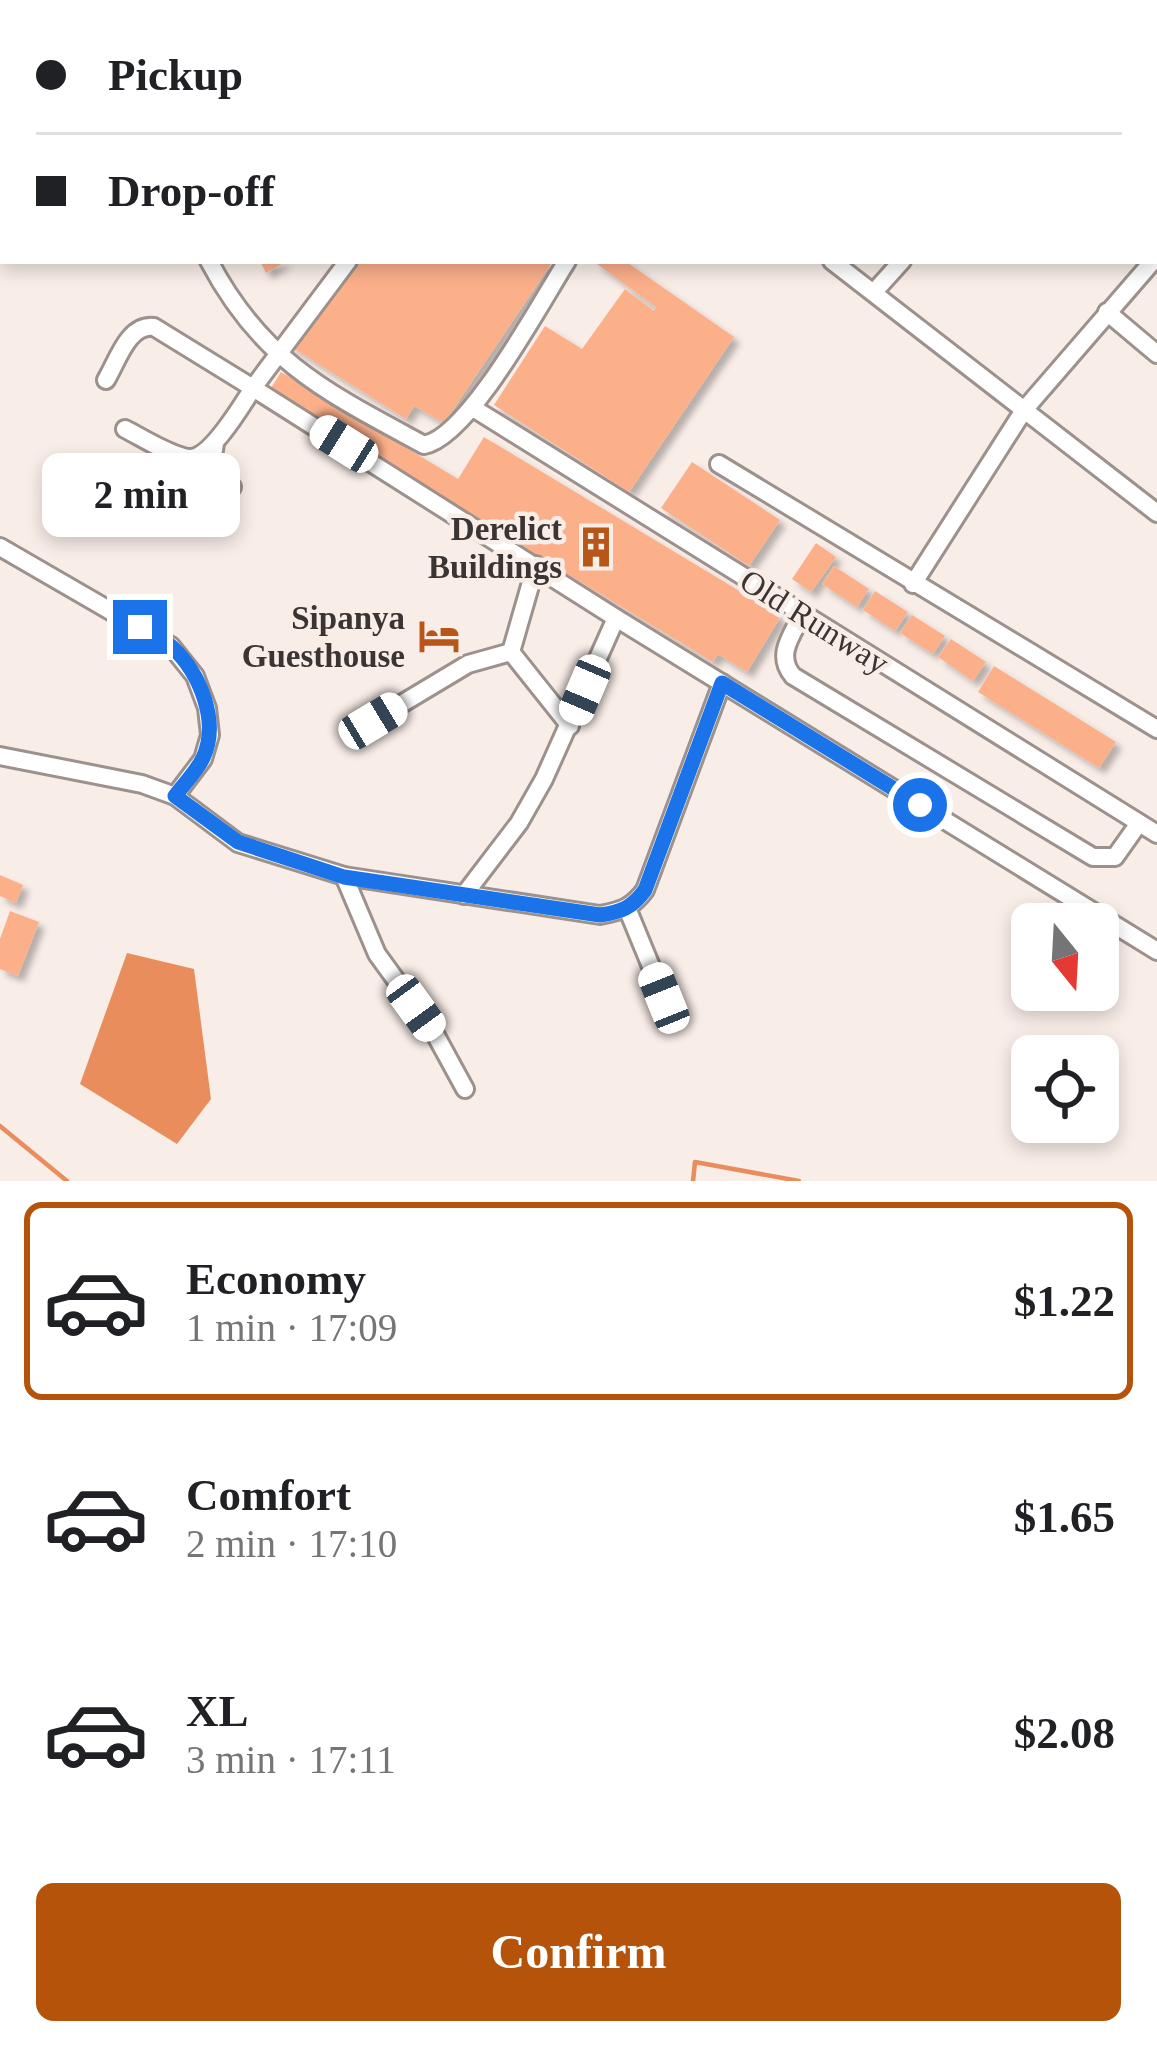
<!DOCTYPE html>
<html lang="en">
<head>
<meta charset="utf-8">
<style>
  body { margin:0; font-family:Georgia,serif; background:#f2f2f2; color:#202124; height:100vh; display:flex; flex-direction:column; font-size:45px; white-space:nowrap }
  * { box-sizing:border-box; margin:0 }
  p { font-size:39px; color:#757577 }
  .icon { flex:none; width:66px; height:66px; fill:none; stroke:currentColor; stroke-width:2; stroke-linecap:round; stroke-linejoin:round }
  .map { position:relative; height:1181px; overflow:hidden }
  .sheet { display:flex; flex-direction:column; background:#fff; flex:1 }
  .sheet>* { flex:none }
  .hud { position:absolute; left:0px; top:0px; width:1158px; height:264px; box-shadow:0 6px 18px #0003; display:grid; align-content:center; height:264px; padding:0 36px; background:#fff }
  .needle { width:78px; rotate:162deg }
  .controls { position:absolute; left:1011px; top:903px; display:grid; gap:24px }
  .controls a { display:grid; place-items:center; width:108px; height:108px; border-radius:18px; background:#fff; box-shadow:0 6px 18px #0003; font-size:60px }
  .end { position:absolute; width:54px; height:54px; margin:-27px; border:15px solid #1a73e8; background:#fff; box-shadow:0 0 0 6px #fff }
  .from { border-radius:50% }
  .bubble { position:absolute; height:84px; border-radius:18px; background:#fff; box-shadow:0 6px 18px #0003; font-size:39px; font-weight:800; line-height:84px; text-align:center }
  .car { position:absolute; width:36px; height:72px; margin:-36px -18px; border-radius:15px; box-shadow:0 0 9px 3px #0007; background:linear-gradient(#fff 24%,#345 0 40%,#fff 0 76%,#345 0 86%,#fff 0) }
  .hud b { display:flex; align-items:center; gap:42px; height:114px; font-size:45px }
  .hud b+b { border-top:3px solid #e0e0e0 }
  .hud i { width:30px; height:30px; background:#202124 }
  ul { padding:21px 0 0; list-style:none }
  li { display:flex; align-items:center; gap:36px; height:198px; margin:0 24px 18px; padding:0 12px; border:6px solid transparent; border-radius:18px }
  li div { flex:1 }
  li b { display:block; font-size:45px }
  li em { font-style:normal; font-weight:800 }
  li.on { border-color:#b45309 }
  li>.icon { width:108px; height:108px; stroke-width:1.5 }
  .button { display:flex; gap:24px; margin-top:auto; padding:24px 36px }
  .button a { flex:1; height:138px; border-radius:18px; background:#b45309; color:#fff; font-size:48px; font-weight:800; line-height:138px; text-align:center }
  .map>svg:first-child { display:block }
  .water { fill:#e98d5d }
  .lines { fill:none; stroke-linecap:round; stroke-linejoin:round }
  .stream { stroke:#e98d5d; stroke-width:4.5 }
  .building { fill:#fbb08a; filter:url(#shadow) }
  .minor-casing { stroke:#9c918c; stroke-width:22 }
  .highway-casing { stroke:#b07b60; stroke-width:30 }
  .minor { stroke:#fff; stroke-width:16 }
  .highway { stroke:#f0a179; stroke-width:24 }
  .route { stroke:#1a73e8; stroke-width:15 }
  .labels { text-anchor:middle; stroke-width:9; stroke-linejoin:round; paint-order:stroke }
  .poi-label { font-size:33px; font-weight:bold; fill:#3a3533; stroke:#f9ede8; text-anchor:end }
  .street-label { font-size:33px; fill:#3a3533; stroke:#f9ede8 }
</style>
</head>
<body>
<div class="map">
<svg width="1157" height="1181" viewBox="0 0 1157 1181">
  <defs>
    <filter id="shadow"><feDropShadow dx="6" dy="6" stdDeviation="3" flood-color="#0004"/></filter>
  </defs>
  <rect width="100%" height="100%" fill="#f9ede8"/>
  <polygon class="water" points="127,953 194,969 211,1099 177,1144 80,1084"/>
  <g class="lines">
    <g class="stream">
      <polyline points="0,1126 67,1181"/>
      <polyline points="693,1181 695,1162 799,1181"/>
    </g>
  </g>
  <g class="building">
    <polygon points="260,261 287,261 266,273"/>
    <polygon points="352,261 553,261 444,423 414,406 406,419 288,345"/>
    <polygon points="593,261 625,261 734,337 629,492 494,405 545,326 582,349 625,289 654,311 656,307"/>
    <polygon points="281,372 458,479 484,437 781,616 747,672 718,654 713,662 268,393"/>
    <polygon points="692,462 780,520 749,566 661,508"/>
    <polygon points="816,543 836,557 811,592 792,579"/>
    <polygon points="834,566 869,589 857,607 822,584"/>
    <polygon points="875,591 908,612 895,631 863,610"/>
    <polygon points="912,615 945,636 933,654 900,633"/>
    <polygon points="951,639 986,662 973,681 938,657"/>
    <polygon points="994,666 1116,742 1099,768 978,692"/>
    <polygon points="0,875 23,885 16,903 0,896"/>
    <polygon points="10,911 39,922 18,976 0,969 0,939"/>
  </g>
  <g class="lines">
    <g class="minor-casing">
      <g id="minor">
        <polyline points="137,0 137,3"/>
        <polyline points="494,0 495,3"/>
        <polyline points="823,0 823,3"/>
        <polyline points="747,3 749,0"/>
        <polyline points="1155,35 1157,35"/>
        <polyline points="1155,166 1157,166"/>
        <path d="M209 261C262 362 328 393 424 445 469 437 541 302 567 261"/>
        <polyline points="348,261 253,388 616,618 1157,951"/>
        <polyline points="832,261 1157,513"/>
        <polyline points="874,292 902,261"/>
        <polyline points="1107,312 1157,354"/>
        <path d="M106 380C118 360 128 324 154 327L253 388C242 405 210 460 188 458 169 455 143 438 125 429"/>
        <polyline points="473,408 1157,834"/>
        <polyline points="215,443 212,464 232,487"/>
        <polyline points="719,464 1157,729"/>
        <polyline points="0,547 171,646 195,676 207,708 210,735 203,759 175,796"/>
        <polyline points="536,565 511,652 570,726"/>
        <polyline points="913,584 1024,410 1153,261"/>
        <path d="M803 613C792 635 775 655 793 676L1093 857H1115L1139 823"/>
        <polyline points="373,721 468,664 511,652"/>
        <path d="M0 756 142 784 175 796 238 843 344 876 600 915C621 911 632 908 645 890L722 683"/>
        <polyline points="344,876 377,954 435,1034 465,1089"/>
        <polyline points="464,895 519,823 544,779 616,618"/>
        <polyline points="627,908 664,998"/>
      </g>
    </g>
    <g class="highway-casing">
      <polyline id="highway" points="0,1 12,0"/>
    </g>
    <use href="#minor" class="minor"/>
    <use href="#highway" class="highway"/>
  </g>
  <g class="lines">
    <path class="route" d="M140 627C151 634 163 639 172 647 200 673 220 722 203 758 196 772 184 784 175 796L238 842 344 877 600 915C621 912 632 908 645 890L722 683 920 805"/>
  </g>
  <defs>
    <g id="building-bare" transform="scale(3.24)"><path d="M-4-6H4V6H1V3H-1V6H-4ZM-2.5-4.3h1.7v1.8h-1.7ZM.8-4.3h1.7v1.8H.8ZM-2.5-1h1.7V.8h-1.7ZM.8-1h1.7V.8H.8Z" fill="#b75618" stroke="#f9ede8" stroke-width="2.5" paint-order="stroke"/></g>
    <g id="hotel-bare" transform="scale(3.24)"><path d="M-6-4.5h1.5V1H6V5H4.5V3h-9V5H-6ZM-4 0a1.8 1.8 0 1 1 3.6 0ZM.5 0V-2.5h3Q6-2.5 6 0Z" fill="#b75618" stroke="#f9ede8" stroke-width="2.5" paint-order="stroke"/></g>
  </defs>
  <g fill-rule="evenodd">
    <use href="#building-bare" x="596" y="547"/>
    <use href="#hotel-bare" x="439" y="636"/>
  </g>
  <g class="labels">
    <g class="poi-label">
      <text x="562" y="540">Derelict<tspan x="562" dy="38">Buildings</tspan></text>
      <text x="405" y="629">Sipanya<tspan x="405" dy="38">Guesthouse</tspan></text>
    </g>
    <g class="street-label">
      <text transform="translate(815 621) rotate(32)" y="12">Old Runway</text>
    </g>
  </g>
</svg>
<div class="controls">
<a><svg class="needle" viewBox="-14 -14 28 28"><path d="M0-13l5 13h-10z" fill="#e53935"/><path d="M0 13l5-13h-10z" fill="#757577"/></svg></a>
<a><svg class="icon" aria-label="locate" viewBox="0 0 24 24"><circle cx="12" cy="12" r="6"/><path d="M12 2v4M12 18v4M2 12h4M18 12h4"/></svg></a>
</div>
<i class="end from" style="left:920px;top:805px"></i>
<i class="end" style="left:140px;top:627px"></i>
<div class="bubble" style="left:42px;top:453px;width:198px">2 min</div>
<i class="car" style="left:344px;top:444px;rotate:302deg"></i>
<i class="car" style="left:585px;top:690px;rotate:203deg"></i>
<i class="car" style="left:373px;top:721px;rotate:59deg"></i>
<i class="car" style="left:664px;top:998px;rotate:338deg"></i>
<i class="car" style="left:416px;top:1008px;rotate:144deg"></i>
<div class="hud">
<b><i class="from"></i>Pickup</b>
<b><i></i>Drop-off</b>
</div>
</div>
<section class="sheet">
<ul>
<li class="on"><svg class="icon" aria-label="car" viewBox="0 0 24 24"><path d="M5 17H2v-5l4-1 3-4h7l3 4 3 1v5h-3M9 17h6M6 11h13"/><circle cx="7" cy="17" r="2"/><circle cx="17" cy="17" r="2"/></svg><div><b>Economy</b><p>1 min · 17:09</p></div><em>$1.22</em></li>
<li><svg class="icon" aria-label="car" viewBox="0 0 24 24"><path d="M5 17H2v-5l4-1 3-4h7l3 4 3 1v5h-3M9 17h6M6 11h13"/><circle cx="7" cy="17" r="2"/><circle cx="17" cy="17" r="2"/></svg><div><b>Comfort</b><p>2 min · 17:10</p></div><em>$1.65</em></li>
<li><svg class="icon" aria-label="car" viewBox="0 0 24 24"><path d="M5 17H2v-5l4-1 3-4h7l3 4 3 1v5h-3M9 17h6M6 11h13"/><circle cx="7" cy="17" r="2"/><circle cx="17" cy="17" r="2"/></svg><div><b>XL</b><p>3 min · 17:11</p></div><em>$2.08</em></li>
</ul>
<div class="button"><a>Confirm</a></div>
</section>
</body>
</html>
